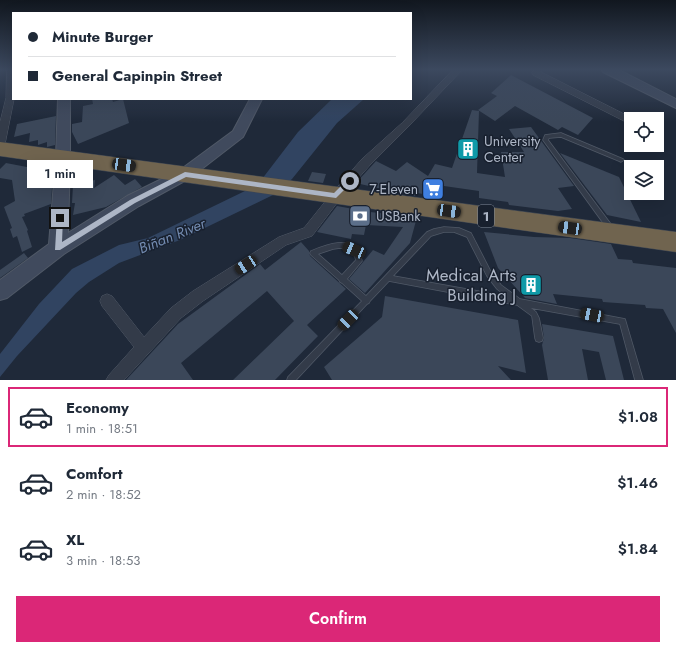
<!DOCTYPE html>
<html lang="en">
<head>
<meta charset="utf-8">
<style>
  body { margin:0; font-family:Jost,sans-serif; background:#f6f6f7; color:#1f2937; height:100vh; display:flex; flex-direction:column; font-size:15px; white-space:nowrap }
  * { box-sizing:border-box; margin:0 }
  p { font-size:13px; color:#747a83 }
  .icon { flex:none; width:22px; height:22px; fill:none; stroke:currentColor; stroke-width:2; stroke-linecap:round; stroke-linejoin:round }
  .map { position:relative; height:380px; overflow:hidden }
  .side { display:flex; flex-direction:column; background:#fff; flex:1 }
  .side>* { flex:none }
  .banner { position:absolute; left:12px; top:12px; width:400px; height:88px; border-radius:0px; box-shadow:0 4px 16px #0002; display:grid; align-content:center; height:88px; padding:0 16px; background:#fff }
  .fabs { position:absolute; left:624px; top:112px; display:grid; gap:8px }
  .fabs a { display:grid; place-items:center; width:40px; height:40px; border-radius:0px; background:#fff; box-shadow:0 4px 16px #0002; font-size:20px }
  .end { position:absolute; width:18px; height:18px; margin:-9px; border:5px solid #adb6c6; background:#111; box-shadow:0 0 0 2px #111 }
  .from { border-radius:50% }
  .bubble { position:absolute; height:28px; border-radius:0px; background:#fff; box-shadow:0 4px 16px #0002; font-size:13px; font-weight:600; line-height:28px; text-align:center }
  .car { position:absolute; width:12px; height:24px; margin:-12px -6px; border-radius:5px; box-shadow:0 0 3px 1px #0007; background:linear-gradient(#222 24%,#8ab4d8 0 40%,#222 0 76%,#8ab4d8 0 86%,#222 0) }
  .banner b { display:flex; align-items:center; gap:14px; height:38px; font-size:15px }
  .banner b+b { border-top:1px solid #e0e1e3 }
  .banner i { width:10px; height:10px; background:#1f2937 }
  ul { padding:7px 0 0; list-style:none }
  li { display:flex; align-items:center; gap:12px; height:60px; margin:0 8px 6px; padding:0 8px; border:2px solid transparent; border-radius:0px }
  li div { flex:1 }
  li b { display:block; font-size:15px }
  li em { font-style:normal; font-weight:600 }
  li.active { border-color:#db2777 }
  li>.icon { width:36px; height:36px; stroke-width:1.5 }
  .button { display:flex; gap:8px; margin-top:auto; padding:8px 16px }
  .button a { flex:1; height:46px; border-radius:0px; background:#db2777; color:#fff; font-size:16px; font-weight:600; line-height:46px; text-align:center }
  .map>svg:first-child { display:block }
  .water { fill:#314461 }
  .building { fill:#3b4759 }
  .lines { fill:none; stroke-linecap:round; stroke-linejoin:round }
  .lane-casing { stroke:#505967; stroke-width:1.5 }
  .street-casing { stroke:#505967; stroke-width:1 }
  .secondary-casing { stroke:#505967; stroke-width:2 }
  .highway-casing { stroke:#3d4654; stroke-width:1 }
  .lane { fill:#333b49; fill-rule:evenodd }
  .street { fill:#333b49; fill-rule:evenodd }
  .secondary { fill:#404a5d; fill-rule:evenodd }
  .highway { fill:#70644f; fill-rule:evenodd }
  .route { fill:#adb6c6 }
  .labels { text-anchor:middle; stroke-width:3; stroke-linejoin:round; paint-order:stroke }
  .shield { fill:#18202e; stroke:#808998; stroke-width:1 }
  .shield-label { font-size:13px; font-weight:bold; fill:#adb6c6 }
  .poi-label { font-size:14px; fill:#adb6c6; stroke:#18202e; text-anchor:start }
  .water-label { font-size:15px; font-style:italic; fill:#738bb1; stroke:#18202e }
  .near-poi-label { font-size:17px; fill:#adb6c6; stroke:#18202e; text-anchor:end }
</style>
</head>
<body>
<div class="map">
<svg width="676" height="380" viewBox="0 0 676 380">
  <rect width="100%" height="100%" fill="#1f2939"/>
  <polygon class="water" points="332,99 364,99 337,123 292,179 273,195 180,240 119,263 89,282 76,293 17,356 0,377 0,354 39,304 72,269 119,245 148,238 247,190 262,179 298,132"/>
  <g class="building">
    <polygon points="511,75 593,118 578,135 562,127 558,130 515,106 495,121 478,110 497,96 491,93"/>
    <polygon points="92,99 112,99 113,102 123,99 129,123 78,144 72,132 72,124 82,122 83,106 93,104"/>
    <polygon points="472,110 479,111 477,173 505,177 501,152 524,152 509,129 531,127 574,186 558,188 572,209 558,211 509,205 508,202 479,198 479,191 444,186 440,197 417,193 415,196 398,188 395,192 356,183 376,161 396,171 407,162 428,176 435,164 452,168"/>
    <polygon points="56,116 55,145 47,147 47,142 38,145 38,140 29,142 30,133 14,137 17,124"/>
    <polygon points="560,153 619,177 641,222 607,215"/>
    <polygon points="6,163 53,172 51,204 24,214 25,216 22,217 28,230 27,231 32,247 22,252 17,236 13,238 10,229 12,228 4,207 15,201 12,180 0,178 0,169"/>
    <polygon points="312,172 326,174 323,183 308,181"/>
    <polygon points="114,175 125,185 135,179 142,187 106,207 73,215 75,203 72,203 73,185 95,180 94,188"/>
    <polygon points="337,206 370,212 417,217 410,243 365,293 349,279 373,250 384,255 403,227 366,225 364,235 352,234 351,239 317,232"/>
    <polygon points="484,232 534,237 570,238 611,244 618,259 632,260 633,263 676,268 676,333 663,309 646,308 645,305 603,302 602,299 553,294 557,304 525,298 498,268"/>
    <polygon points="301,242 309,251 310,256 346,289 307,325 318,336 275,380 233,380 294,321 267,291 181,363 193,380 126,380 178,324 260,264 265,270"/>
    <polygon points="24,253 28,258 0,278 0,270"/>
    <polygon points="385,296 518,320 526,373 498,366 511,380 332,380 324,367 382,317"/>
    <polygon points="542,324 613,336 624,380 606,380 599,352 582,349 588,380 548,380 542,345 544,338"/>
  </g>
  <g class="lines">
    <g class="lane-casing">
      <g id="lane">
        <polygon points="561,133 623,159 624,160 621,162 619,161 561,137 549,138 548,140 613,227 614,229 613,231 611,232 609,231 543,140 545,135"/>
        <path d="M444 227 459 228 471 233 491 272 501 285 520 299 625 319 643 380H635L620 324 531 308 536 312 539 318 543 338 542 341 539 342 536 341 535 338 532 316 517 305 389 281 370 301 369 303 367 304 296 380H287L288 377 362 301 342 283 340 282 339 280 311 255 310 253 311 251C324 246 350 235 359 252 361 254 361 258 362 261L347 279 366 296 427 232 434 229ZM444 232H454L467 237 487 276 497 289 506 296 393 276 431 236ZM340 248C350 249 353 250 356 260L342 275 318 254 333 249Z"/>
      </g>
    </g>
    <g class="street-casing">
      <g id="street">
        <polygon points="7,69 13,69 13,99 14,99 5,144 0,148 0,122 6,98"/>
        <polygon points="454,69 463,69 408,127 370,165 340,199 312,236 286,245 203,301 181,318 124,380 106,380 109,375 134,347 102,306 100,301 102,296 107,294 112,296 144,337 171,308 193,291 279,237 304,228 332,193 362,159 402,123"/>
        <polygon points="535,69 543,69 541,72 634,119 631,119 631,124 628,123 533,75 532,73"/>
      </g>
    </g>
    <g class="secondary-casing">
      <g id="secondary">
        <polygon points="601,69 617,69 676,99 676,108 603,72"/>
        <polygon points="58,99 70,99 70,157 68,233 127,196 180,170 233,131 250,99 262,99 243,137 190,178 139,206 64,254 7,298 0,300 0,280 49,244 56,157"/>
      </g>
    </g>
    <g class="highway-casing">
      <polygon id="highway" points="0,142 676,232 676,252 0,156"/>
    </g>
    <use href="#lane" class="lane"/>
    <use href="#street" class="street"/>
    <use href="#secondary" class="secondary"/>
    <use href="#highway" class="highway"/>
  </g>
  <linearGradient id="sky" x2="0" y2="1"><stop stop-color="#11171f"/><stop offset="0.57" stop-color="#3c495f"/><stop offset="1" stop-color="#3c495f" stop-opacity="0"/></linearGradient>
  <rect width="676" height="122" fill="url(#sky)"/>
  <polygon class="route" points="185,172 334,193 348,179 352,179 353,181 336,198 186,177 135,203 60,250 55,250 57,216 62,216 63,218 62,242 130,200"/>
  <defs>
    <g id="building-square" transform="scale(1.15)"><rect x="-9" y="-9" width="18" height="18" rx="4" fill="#0f9aa8" stroke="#18202e"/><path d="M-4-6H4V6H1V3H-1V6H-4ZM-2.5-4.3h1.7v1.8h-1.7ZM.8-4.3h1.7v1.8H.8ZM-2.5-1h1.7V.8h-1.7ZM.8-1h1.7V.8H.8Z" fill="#fff"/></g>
    <g id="supermarket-square" transform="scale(1.15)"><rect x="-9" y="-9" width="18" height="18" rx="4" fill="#3f7fe0" stroke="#18202e"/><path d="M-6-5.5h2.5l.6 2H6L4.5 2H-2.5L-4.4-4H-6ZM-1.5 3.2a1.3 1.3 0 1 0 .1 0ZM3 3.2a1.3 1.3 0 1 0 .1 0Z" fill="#fff"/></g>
    <g id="bank-square" transform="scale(1.15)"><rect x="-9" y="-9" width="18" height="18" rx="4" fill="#5c6f8a" stroke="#18202e"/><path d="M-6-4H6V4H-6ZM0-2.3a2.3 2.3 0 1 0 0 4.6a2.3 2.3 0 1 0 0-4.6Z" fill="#fff"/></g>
  </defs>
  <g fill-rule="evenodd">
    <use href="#building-square" x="468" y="149"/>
    <use href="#supermarket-square" x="433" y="189"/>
    <use href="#bank-square" x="360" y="216"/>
    <use href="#building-square" x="531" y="285"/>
  </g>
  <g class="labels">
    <rect class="shield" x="478" y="205" width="16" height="22" rx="3"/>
    <g class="shield-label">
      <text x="486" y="221">1</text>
    </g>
    <g class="poi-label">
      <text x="484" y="146">University<tspan x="484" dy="16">Center</tspan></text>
      <text x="418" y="194" text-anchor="end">7-Eleven</text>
      <text x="376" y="221">USBank</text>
    </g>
    <g class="water-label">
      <text transform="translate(172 236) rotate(-22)" y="5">Biñan River</text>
    </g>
    <g class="near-poi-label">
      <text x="516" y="281">Medical Arts<tspan x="516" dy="20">Building J</tspan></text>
    </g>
  </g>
</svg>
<div class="fabs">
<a><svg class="icon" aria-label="locate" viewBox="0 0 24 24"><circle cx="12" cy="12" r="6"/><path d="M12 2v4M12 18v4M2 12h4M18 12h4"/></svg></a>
<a><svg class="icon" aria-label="layers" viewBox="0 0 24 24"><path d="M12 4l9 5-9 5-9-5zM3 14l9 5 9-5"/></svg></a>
</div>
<i class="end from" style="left:350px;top:181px"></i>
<i class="end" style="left:60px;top:218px"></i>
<div class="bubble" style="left:27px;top:160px;width:66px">1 min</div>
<i class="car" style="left:124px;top:165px;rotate:98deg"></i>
<i class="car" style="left:449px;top:211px;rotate:98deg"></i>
<i class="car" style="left:570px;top:228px;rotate:278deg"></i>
<i class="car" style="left:354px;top:250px;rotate:293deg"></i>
<i class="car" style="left:246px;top:265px;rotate:237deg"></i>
<i class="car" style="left:592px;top:315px;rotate:281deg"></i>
<i class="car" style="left:348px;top:320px;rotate:225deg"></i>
<div class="banner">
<b><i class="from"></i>Minute Burger</b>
<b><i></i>General Capinpin Street</b>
</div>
</div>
<section class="side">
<ul>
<li class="active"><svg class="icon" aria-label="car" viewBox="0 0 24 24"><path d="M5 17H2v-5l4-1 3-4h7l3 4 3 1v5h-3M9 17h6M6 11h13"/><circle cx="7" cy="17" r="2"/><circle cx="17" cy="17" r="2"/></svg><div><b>Economy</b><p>1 min · 18:51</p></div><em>$1.08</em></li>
<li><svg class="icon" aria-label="car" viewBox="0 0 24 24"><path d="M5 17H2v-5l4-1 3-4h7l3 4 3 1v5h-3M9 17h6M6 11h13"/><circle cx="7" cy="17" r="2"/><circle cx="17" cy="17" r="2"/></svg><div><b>Comfort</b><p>2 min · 18:52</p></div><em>$1.46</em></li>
<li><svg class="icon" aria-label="car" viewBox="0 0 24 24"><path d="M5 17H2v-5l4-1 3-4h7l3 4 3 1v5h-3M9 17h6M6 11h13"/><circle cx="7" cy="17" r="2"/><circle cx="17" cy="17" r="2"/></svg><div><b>XL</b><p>3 min · 18:53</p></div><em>$1.84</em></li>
</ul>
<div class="button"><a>Confirm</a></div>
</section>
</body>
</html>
